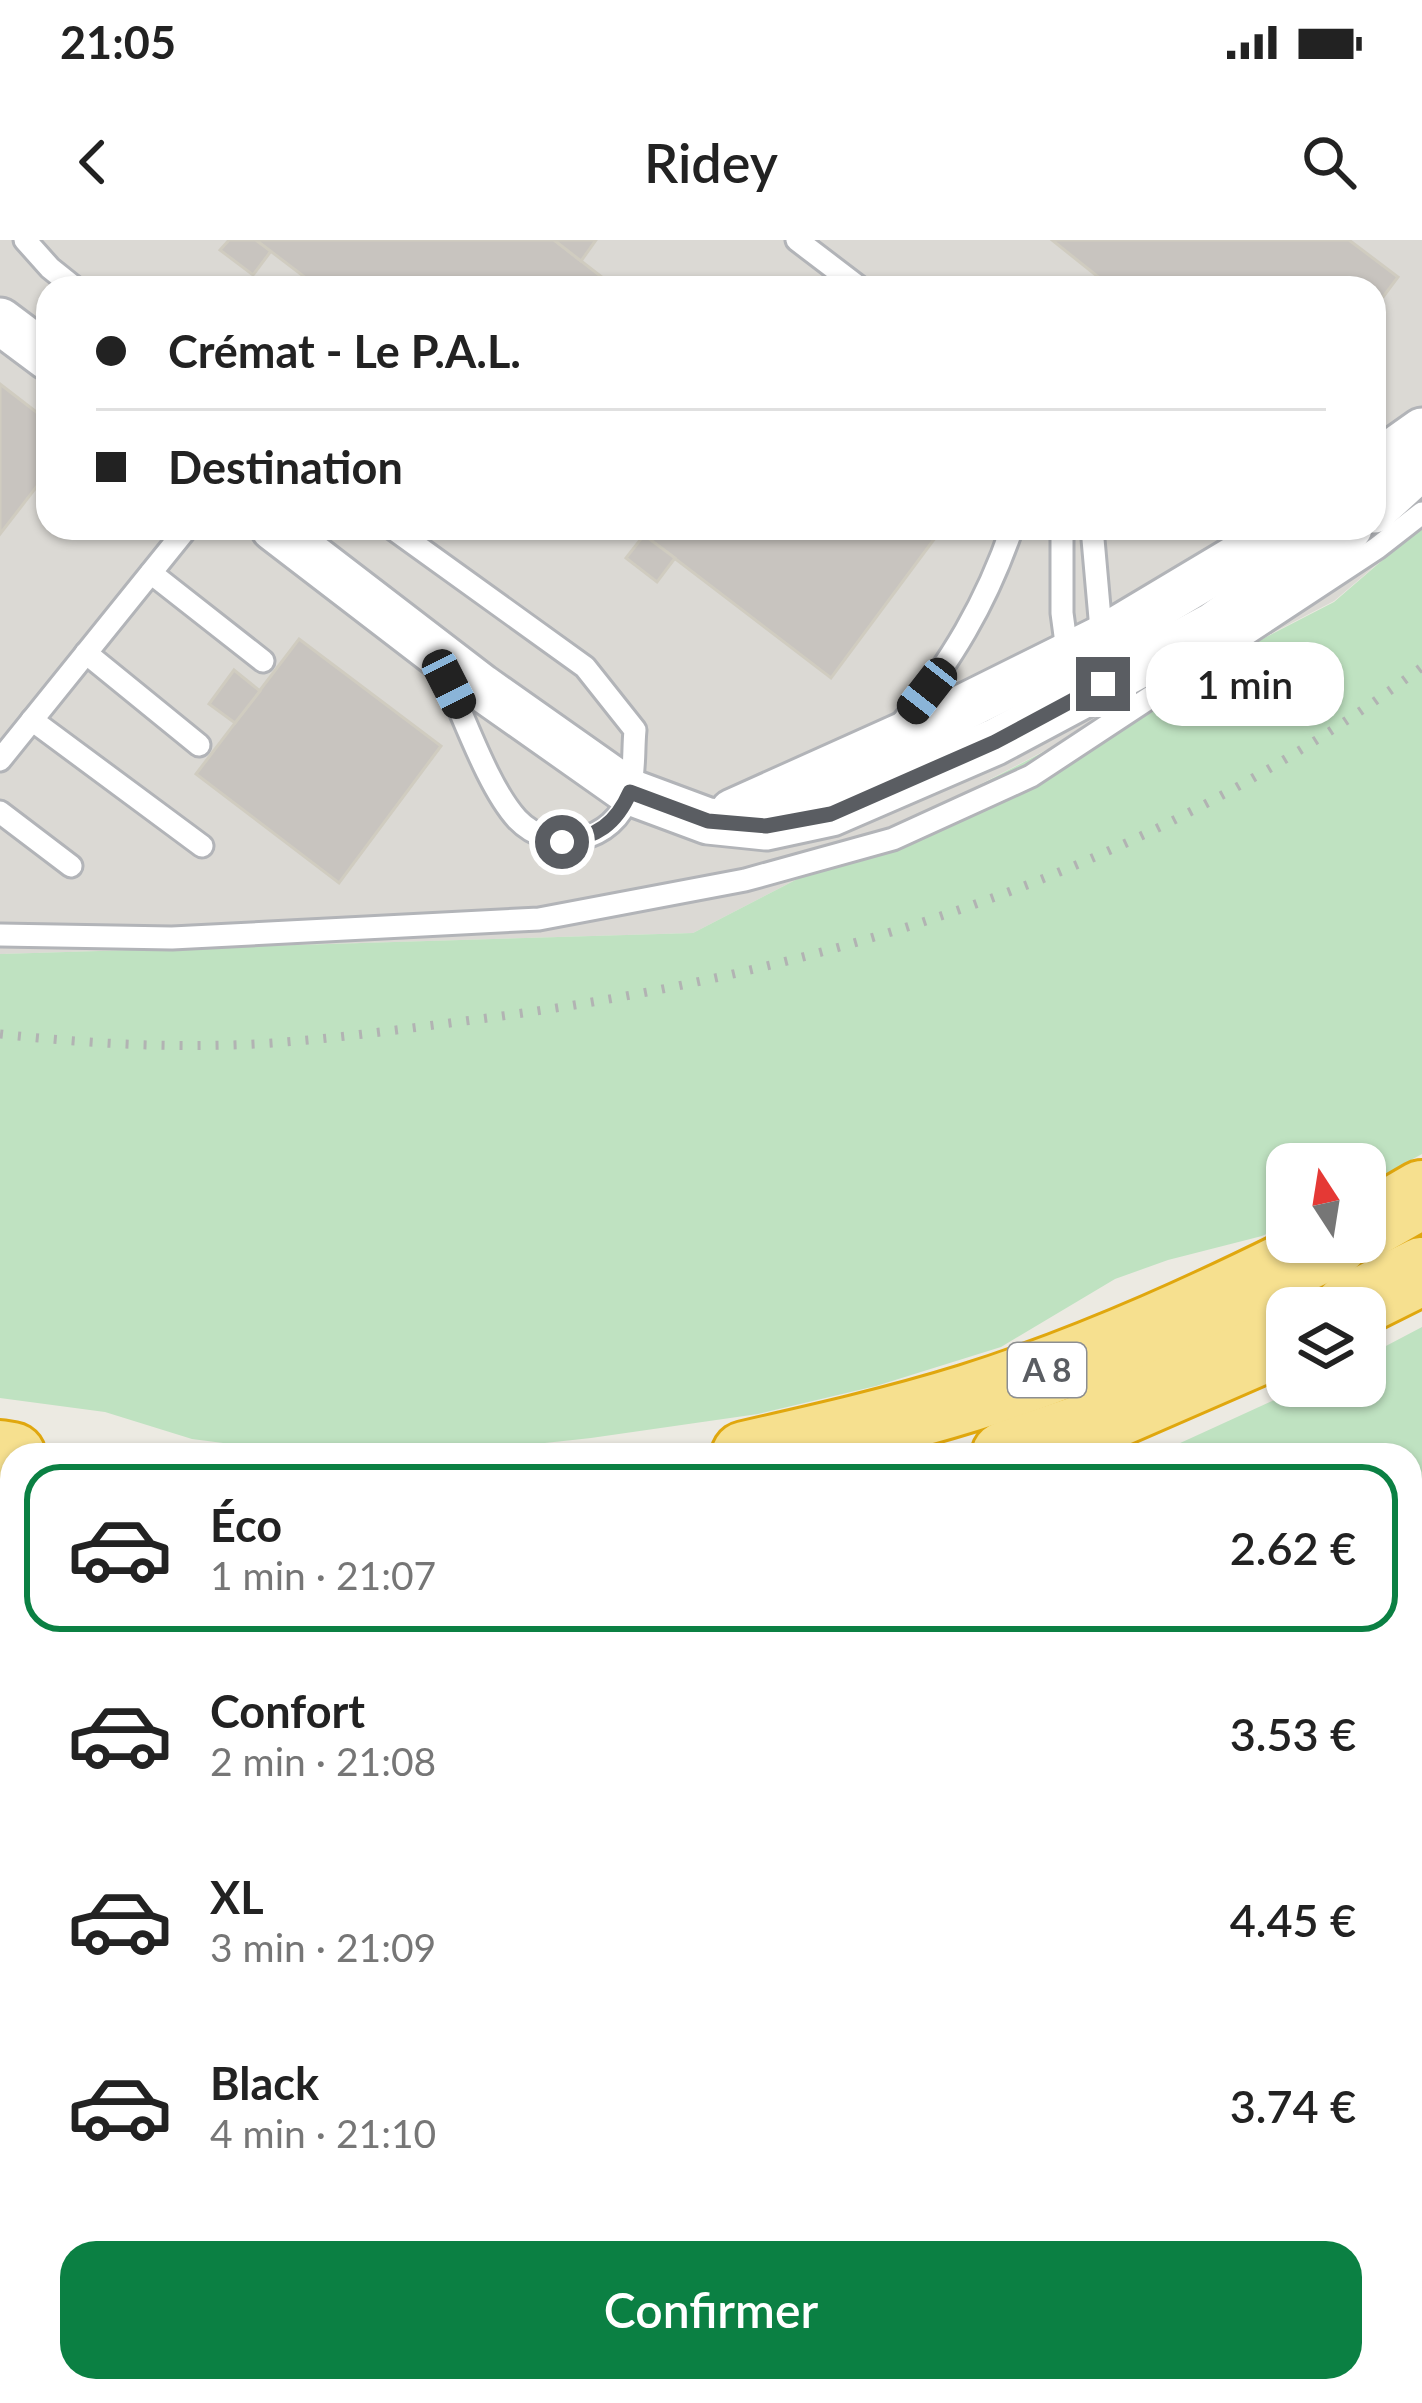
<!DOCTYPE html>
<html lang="fr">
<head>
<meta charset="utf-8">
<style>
  body { margin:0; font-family:Lato,sans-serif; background:#f2f2f2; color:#222; height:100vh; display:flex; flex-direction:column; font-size:45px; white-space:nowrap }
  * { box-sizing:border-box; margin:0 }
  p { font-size:39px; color:#767676 }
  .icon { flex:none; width:66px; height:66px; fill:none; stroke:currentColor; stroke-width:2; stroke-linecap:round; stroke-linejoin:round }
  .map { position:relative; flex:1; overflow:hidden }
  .side { position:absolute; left:0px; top:1203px; width:1422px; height:960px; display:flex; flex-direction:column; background:#fff; border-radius:36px 36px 0 0; box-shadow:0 3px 9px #0004 }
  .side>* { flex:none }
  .hud { position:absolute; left:36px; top:36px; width:1350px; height:264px; border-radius:36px; box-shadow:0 3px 9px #0004; display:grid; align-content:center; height:264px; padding:0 60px; background:#fff }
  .needle { width:78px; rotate:348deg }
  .tools { position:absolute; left:1266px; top:903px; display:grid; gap:24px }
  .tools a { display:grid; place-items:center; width:120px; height:120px; border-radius:24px; background:#fff; box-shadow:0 3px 9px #0004; font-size:60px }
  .end { position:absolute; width:54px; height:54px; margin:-27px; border:15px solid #5a5d62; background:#fff; box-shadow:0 0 0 6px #fff }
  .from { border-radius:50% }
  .bubble { position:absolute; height:84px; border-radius:36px; background:#fff; box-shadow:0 3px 9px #0004; font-size:39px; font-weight:600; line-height:84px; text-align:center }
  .car { position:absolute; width:36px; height:72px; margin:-36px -18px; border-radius:15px; box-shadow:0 0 9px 3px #0007; background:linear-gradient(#222 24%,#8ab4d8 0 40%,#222 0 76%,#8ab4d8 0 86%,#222 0) }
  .hud b { display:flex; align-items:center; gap:42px; height:114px; font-size:45px }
  .hud b+b { border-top:3px solid #e0e0e0 }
  .hud i { width:30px; height:30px; background:#222 }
  ul { padding:21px 0 0; list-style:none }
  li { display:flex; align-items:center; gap:36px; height:168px; margin:0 24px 18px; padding:0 36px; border:6px solid transparent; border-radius:36px }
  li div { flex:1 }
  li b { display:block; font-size:45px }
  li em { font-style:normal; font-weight:600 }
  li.selected { border-color:#0b8043 }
  li>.icon { width:108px; height:108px; stroke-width:1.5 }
  .button { display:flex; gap:24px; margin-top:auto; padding:24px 60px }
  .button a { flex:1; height:138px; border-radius:36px; background:#0b8043; color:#fff; font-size:48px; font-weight:600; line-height:138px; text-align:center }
  .status { display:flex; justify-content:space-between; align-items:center; height:84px; padding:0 60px; background:#fff; direction:ltr }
  .status svg { height:33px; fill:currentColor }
  header { display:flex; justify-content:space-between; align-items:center; height:156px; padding:0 60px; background:#fff; font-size:54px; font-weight:600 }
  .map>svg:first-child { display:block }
  .industrial { fill:#dbd9d4; fill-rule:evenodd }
  .green { fill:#bfe2c1 }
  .building { fill:#c8c4bf; stroke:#d0ccc0; stroke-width:3 }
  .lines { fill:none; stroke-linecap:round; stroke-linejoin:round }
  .service-casing { stroke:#b2b4b8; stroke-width:27 }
  .minor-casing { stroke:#b2b4b8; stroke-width:51 }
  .motorway-casing { stroke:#e0a70e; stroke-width:72 }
  .service { stroke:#fff; stroke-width:21 }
  .minor { stroke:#fff; stroke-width:45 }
  .motorway { stroke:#f6e08f; stroke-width:66 }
  .rail { stroke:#b2b3b3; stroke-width:9; stroke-dasharray:3 15; stroke-linecap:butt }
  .route { stroke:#5a5d62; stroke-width:15 }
  .labels { text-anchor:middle; stroke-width:10; stroke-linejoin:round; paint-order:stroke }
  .shield { fill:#fff; stroke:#8c8e91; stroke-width:3 }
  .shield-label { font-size:33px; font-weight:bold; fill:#5a5d62 }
</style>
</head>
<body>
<div class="status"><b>21:05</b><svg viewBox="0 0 49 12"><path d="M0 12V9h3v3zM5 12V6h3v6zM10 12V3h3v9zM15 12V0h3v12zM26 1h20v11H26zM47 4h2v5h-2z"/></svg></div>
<header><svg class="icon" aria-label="back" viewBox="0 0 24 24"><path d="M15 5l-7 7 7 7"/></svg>Ridey<svg class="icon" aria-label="search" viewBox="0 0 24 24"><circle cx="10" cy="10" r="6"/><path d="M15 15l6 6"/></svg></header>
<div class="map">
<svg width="1422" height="2163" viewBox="0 0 1422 2163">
  <rect width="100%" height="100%" fill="#eceae2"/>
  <path class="industrial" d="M0 0H1422V286L1334 361 693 693 0 714ZM48 48H1374V288H48Z"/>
  <g class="green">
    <polygon points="1422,286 1422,914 1365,945 1365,924 1287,924 1287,985 1262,996 1168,1020 1115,1039 1001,1107 876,1146 758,1174 591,1198 436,1215 292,1212 192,1199 105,1172 0,1158 0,714 693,693 1334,362"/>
    <polygon points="1422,1087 1422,2163 144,2163 142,2151 1410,2151 1410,1215 1154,1215 1305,1146 1365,1146 1365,1117"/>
    <polygon points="0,1325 12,1327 12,1518 0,1503"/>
  </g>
  <g class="building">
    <polygon points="229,0 256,0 271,11 253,35 220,10"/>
    <polygon points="256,0 554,0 616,48 319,48"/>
    <polygon points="554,0 596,0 581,21"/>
    <polygon points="1052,0 1349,0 1398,37 1374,69 1374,48 1112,48"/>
    <polygon points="0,144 48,181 48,232 0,294"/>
    <polygon points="635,288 930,288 938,294 831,438"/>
    <polygon points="644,295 675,318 657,342 626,318"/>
    <polygon points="299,399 441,506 339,643 196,534"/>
    <polygon points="234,430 260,451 235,483 209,464"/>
  </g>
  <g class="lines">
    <g class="service-casing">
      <g id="service">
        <polyline points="25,0 50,28 75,48"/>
        <polyline points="797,0 860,48"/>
        <path d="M392 288 585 427 635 490C633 510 635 535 629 554 615 602 552 616 517 579 487 546 463 473 442 430"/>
        <polyline points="1062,288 1062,373 1068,418"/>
        <polyline points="1092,288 1102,401"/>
        <polyline points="151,333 263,421"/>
        <polyline points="86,413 199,505"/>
        <polyline points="32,480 202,606"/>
        <path d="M901 484C951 421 986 364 1012 288"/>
        <polyline points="0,520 187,288"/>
        <polyline points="0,572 71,626"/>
        <polyline points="0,695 172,698 539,679 745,640 893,599 1031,536 1377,308 1422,273"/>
      </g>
    </g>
    <g class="minor-casing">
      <g id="minor">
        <polyline points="0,81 48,117"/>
        <polyline points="1374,225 1422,191"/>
        <polyline points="1374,270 1422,226"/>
        <polyline points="274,288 481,447 630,552 708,581 766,587 831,573 995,502 1214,385 1349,288"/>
        <polyline points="733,572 940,479 1103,398 1287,288"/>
      </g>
    </g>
    <g class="motorway-casing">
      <g id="motorway">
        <polyline points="1365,987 1422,954"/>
        <polyline points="1348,1068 1422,1031"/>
        <polyline points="0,1214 12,1216"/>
        <path d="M745 1215C820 1198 895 1181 969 1158 1095 1118 1217 1062 1335 1002"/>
        <polyline points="1005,1215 1078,1190 1287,1099"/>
        <polyline points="0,1280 12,1281"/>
      </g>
    </g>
    <use href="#service" class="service"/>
    <use href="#minor" class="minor"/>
    <use href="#motorway" class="motorway"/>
    <path class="rail" d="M0 794C90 804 181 809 272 803 342 798 411 788 480 779 819 734 1145 636 1422 427"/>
  </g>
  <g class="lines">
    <path class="route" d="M562 602C597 597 616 584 630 552L708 581 766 586 831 574 995 502 1103 444"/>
  </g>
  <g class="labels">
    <rect class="shield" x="1008" y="1103" width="78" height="54" rx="9"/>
    <g class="shield-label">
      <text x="1047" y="1142">A 8</text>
    </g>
  </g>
</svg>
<div class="tools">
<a><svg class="needle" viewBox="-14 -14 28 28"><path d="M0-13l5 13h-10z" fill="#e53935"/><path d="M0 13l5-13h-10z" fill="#767676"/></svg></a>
<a><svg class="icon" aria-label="layers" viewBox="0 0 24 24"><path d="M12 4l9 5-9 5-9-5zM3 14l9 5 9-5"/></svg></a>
</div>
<i class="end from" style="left:562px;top:602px"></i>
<i class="end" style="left:1103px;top:444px"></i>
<div class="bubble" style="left:1146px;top:402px;width:198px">1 min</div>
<i class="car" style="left:449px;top:444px;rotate:153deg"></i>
<i class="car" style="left:927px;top:451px;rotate:218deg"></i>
<div class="hud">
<b><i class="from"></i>Crémat - Le P.A.L.</b>
<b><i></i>Destination</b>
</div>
<section class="side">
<ul>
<li class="selected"><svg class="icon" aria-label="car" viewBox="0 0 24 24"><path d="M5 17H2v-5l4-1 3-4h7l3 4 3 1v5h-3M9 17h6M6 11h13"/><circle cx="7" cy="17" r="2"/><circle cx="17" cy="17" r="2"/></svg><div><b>Éco</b><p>1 min · 21:07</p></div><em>2.62 €</em></li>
<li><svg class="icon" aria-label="car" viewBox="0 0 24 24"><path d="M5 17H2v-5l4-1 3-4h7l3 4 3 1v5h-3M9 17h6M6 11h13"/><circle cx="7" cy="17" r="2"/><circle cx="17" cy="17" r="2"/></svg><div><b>Confort</b><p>2 min · 21:08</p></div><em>3.53 €</em></li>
<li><svg class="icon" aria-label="car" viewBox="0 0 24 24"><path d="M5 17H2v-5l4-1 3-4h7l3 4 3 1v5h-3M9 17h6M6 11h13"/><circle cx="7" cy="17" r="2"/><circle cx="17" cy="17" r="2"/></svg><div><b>XL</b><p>3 min · 21:09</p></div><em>4.45 €</em></li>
<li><svg class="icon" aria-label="car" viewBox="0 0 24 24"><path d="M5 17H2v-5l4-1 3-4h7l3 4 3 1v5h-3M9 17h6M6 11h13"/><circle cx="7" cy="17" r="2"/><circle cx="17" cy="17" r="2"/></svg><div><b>Black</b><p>4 min · 21:10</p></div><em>3.74 €</em></li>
</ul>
<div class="button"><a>Confirmer</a></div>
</section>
</div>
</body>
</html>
